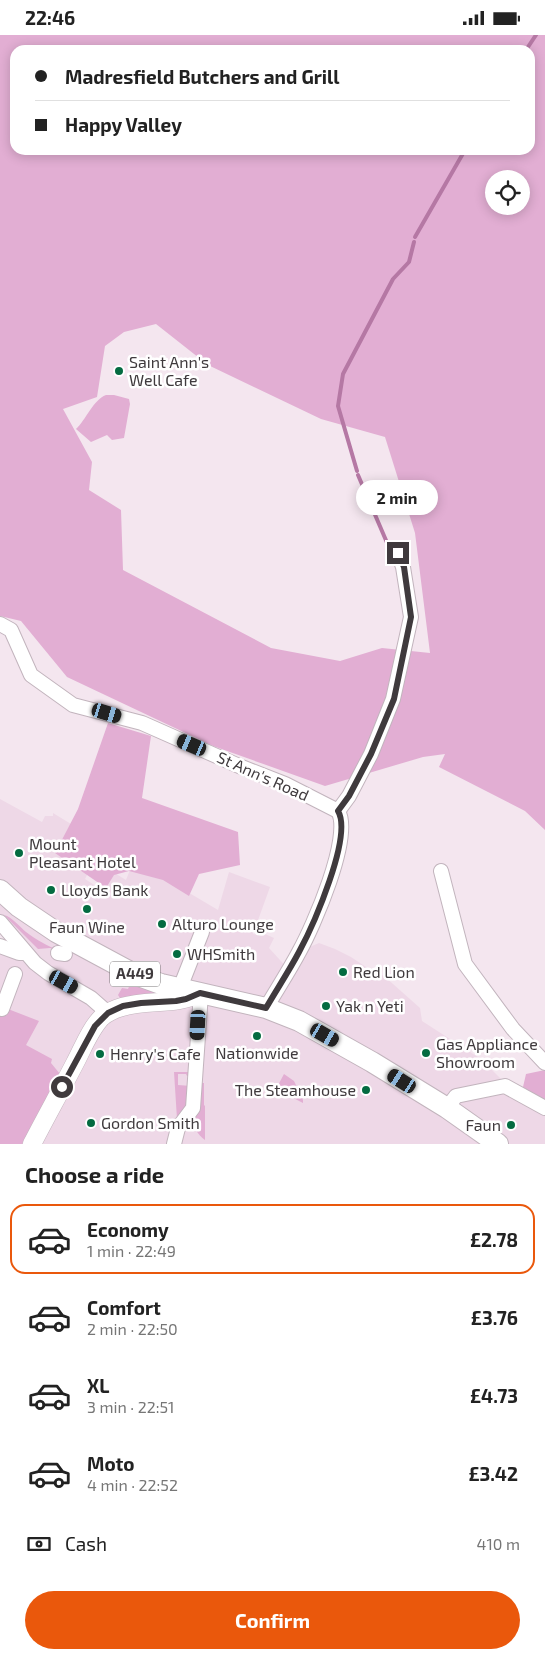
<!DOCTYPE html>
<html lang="en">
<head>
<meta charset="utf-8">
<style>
  body { margin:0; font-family:"Exo 2",sans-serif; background:#f2f2f2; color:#222; height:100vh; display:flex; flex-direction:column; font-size:19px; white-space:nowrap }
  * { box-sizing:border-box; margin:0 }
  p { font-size:16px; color:#767676 }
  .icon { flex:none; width:28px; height:28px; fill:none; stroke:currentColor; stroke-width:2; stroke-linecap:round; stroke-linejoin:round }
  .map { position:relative; height:1109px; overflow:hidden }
  .side { display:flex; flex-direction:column; background:#fff; flex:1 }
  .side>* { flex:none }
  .guide { position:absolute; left:10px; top:10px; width:525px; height:110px; border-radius:15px; box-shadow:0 2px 12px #0003; display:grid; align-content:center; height:110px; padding:0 25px; background:#fff }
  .fabs { position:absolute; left:485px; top:135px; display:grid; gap:10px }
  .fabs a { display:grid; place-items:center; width:45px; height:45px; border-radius:50%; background:#fff; box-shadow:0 2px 12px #0003; font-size:25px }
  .end { position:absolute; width:22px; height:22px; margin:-11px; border:6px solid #3f3a3d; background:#fff; box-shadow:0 0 0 2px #fff }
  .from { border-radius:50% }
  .bubble { position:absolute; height:35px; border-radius:18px; background:#fff; box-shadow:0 2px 12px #0003; font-size:16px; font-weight:700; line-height:35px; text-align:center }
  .car { position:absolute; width:15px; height:30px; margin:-15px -8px; border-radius:6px; box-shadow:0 0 4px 1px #0007; background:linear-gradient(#222 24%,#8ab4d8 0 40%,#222 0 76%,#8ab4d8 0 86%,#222 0) }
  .guide b { display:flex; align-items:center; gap:18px; height:48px; font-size:19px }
  .guide b+b { border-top:1px solid #e0e0e0 }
  .guide i { width:12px; height:12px; background:#222 }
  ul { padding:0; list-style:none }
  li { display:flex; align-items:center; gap:15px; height:70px; margin:0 10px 8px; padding:0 15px; border:2px solid transparent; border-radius:15px }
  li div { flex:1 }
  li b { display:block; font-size:19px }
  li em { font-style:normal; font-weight:700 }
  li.active { border-color:#ea580c }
  li>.icon { width:45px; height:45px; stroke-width:1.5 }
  h2 { padding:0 25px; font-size:22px; line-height:60px }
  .pay { display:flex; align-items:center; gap:12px; height:55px; padding:0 25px; font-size:19px }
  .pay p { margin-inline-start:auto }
  .action { display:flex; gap:10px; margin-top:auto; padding:10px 25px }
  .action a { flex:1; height:58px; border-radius:30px; background:#ea580c; color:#fff; font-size:20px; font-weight:700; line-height:58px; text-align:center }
  .status { display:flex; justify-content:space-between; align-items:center; height:35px; padding:0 25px; background:#fff; direction:ltr }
  .status svg { height:14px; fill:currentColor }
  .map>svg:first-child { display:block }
  .built { fill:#eed8e7 }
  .green { fill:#e2aed3; fill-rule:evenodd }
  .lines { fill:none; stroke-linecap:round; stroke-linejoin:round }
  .stream { stroke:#b578a4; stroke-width:4 }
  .minor-casing { stroke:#c2b4bd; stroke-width:16 }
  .major-casing { stroke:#c2b4bd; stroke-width:19 }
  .highway-casing { stroke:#c2b4bd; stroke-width:22 }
  .minor { stroke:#fff; stroke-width:14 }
  .major { stroke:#fff; stroke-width:18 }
  .highway { stroke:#fff; stroke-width:20 }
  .route { stroke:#3f3a3d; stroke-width:6 }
  .poi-dot { fill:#046b41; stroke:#fff; stroke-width:2 }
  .labels { text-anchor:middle; stroke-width:5; stroke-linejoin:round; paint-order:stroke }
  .shield { fill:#fff; stroke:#797577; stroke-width:1 }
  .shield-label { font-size:15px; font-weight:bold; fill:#3f3a3d }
  .poi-label { font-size:16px; fill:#3f3a3d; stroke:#fff; text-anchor:start }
  .street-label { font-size:16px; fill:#3f3a3d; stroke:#fff }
</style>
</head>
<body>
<div class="status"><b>22:46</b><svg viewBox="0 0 49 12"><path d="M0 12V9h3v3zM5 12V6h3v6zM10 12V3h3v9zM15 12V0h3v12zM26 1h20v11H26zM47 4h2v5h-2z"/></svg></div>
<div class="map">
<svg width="545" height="1109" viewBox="0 0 545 1109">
  <rect width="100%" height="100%" fill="#f4e6ef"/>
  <polygon class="built" points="0,764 42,787 45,781 53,781 53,778 71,789 56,815 88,838 85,844 102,855 113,837 126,845 130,835 164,843 218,875 229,837 270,852 253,899 264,901 265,899 274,903 269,913 290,936 305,914 319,908 335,914 351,922 369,934 384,941 420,973 422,986 481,1024 505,1048 545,1070 545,1109 0,1109 0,911 5,913 8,904 0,895"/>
  <g class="green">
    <path d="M0 0H545V795L525 776 439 732 445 719 423 722 325 751 213 711 67 642 21 586 0 581ZM15 15H530V115H15ZM494 144H521V171H494ZM156 289 208 330 321 384 385 402 415 498 430 618 382 613 340 626 271 613 123 535 121 475 89 455 92 427 63 374 97 362 105 311 124 297Z"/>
    <path d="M106 360H114L129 364 130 369 124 403 112 405 107 400 91 407 76 394C86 385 93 365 106 360Z"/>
    <polygon points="108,688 151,701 142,763 238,797 240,830 199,839 189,861 163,845 129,836 114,840 106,853 55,818 78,774"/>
    <path d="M4 880C12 882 20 892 26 897 37 905 47 911 59 915L50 913 38 914Z"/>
    <polygon points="131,947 166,961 120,963 118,960 122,953 128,954"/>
    <polygon points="0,970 8,974 39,986 26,1010 52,1024 51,1028 60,1039 22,1109 0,1109"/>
    <polygon points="545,1035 545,1066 523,1052 526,1039"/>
    <polygon points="174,1037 190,1037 190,1041 187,1041 186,1039 178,1039 178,1050 191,1051 187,1069 177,1084"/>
    <polygon points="284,1039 294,1046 303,1065 303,1068 276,1054"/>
    <path d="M202 1048H204V1070L205 1071V1105C189 1092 195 1085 199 1069 200 1062 201 1055 202 1048Z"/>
  </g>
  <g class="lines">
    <g class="stream">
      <polyline points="526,15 536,0"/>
      <polyline points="415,202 465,115"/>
      <polyline points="357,436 338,371 343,339 393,244 409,227 414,207"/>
      <polyline points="358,440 388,510"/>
    </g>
    <g class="minor-casing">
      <g id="minor">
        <polyline points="0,589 11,595 31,640 73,670 142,688 239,731 285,749 338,776"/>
        <polyline points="441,836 465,929 513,994 545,1028"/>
        <polyline points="0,887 35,928 48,938 91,963 108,978"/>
        <polyline points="0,911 19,918 25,918"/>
        <polyline points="58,918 65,919"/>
        <polyline points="180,953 202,897"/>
        <path d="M266 973C277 954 289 936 299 917 313 892 353 801 338 776L349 761 371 719 393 664 411 582 403 532 398 518"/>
        <polyline points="2,974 15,939"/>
        <polyline points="447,1073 456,1061 505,1051 545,1073"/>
        <polyline points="174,1109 178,1093 193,1073 201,958"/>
      </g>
    </g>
    <g class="major-casing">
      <path id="major" d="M32 1109C46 1082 61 1055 75 1028 83 1013 90 994 102 982 108 977 115 974 122 972 148 964 176 971 201 958"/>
    </g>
    <g class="highway-casing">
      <polyline id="highway" points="0,855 19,872 56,897 136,940 161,949 266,973 299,986 372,1027 447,1073 498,1109"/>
    </g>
    <use href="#minor" class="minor"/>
    <use href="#major" class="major"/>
    <use href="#highway" class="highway"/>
  </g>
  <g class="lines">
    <path class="route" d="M62 1052 95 991 108 978 123 971 141 968 176 966 186 964 200 958 266 973C277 954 289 936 299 917 313 891 353 801 338 776L349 761 371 719 394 664 411 582 404 532 398 518"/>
  </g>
  <g class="poi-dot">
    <circle cx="119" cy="336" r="5"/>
    <circle cx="19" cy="818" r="5"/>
    <circle cx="51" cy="855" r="5"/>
    <circle cx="87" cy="874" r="5"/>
    <circle cx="162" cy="889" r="5"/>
    <circle cx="177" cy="919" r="5"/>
    <circle cx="343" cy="937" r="5"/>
    <circle cx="326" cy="971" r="5"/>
    <circle cx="257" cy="1001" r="5"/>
    <circle cx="426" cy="1018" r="5"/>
    <circle cx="100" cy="1019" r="5"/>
    <circle cx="366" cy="1055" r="5"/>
    <circle cx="91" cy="1088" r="5"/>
    <circle cx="511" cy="1090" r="5"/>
  </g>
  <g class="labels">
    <rect class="shield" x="110" y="926.5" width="50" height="25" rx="4"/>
    <g class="shield-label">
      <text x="135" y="944">A449</text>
    </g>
    <g class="poi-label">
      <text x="129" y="333">Saint Ann's<tspan x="129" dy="18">Well Cafe</tspan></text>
      <text x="29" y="815">Mount<tspan x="29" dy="18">Pleasant Hotel</tspan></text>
      <text x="61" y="861">Lloyds Bank</text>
      <text x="172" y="895">Alturo Lounge</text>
      <text x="87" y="898" text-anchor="middle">Faun Wine</text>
      <text x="187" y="925">WHSmith</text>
      <text x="353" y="943">Red Lion</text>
      <text x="336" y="977">Yak n Yeti</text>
      <text x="436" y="1015">Gas Appliance<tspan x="436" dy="18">Showroom</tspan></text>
      <text x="257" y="1024" text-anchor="middle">Nationwide</text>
      <text x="110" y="1025">Henry's Cafe</text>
      <text x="356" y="1061" text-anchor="end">The Steamhouse</text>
      <text x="101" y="1094">Gordon Smith</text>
      <text x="501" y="1096" text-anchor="end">Faun</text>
    </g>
    <g class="street-label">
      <text transform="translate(263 741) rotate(24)" y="6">St Ann's Road</text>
    </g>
  </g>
</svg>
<div class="fabs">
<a><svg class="icon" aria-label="locate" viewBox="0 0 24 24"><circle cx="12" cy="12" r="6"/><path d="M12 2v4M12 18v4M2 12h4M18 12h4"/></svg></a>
</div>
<i class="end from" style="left:62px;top:1052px"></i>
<i class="end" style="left:398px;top:518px"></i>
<div class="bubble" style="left:356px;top:445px;width:82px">2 min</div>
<i class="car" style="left:107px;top:678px;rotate:107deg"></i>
<i class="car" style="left:192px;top:710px;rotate:293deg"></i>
<i class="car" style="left:64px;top:947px;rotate:119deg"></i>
<i class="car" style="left:198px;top:990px;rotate:183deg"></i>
<i class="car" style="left:325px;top:1000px;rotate:120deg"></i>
<i class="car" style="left:402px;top:1046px;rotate:302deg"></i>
<div class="guide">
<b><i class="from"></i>Madresfield Butchers and Grill</b>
<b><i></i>Happy Valley</b>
</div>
</div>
<section class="side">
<h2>Choose a ride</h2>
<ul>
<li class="active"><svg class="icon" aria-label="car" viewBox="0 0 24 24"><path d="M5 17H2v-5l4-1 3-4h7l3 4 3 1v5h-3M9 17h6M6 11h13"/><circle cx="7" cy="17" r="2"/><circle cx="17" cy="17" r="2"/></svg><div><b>Economy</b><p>1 min · 22:49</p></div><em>£2.78</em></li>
<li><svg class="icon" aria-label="car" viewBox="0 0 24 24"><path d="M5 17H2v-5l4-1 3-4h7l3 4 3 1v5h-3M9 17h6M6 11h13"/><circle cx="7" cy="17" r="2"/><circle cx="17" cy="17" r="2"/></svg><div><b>Comfort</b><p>2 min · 22:50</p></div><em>£3.76</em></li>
<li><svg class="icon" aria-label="car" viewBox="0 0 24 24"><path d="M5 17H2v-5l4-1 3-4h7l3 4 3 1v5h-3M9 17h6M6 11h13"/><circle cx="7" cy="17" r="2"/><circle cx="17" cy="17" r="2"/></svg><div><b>XL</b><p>3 min · 22:51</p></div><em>£4.73</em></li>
<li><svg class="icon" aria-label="car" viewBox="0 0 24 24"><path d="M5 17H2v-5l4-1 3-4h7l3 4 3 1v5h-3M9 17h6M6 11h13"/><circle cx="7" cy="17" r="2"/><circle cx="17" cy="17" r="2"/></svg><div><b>Moto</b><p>4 min · 22:52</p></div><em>£3.42</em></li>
</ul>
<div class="pay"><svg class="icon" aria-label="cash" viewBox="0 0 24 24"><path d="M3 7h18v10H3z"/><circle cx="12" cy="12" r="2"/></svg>Cash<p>410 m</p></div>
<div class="action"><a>Confirm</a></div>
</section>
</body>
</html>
